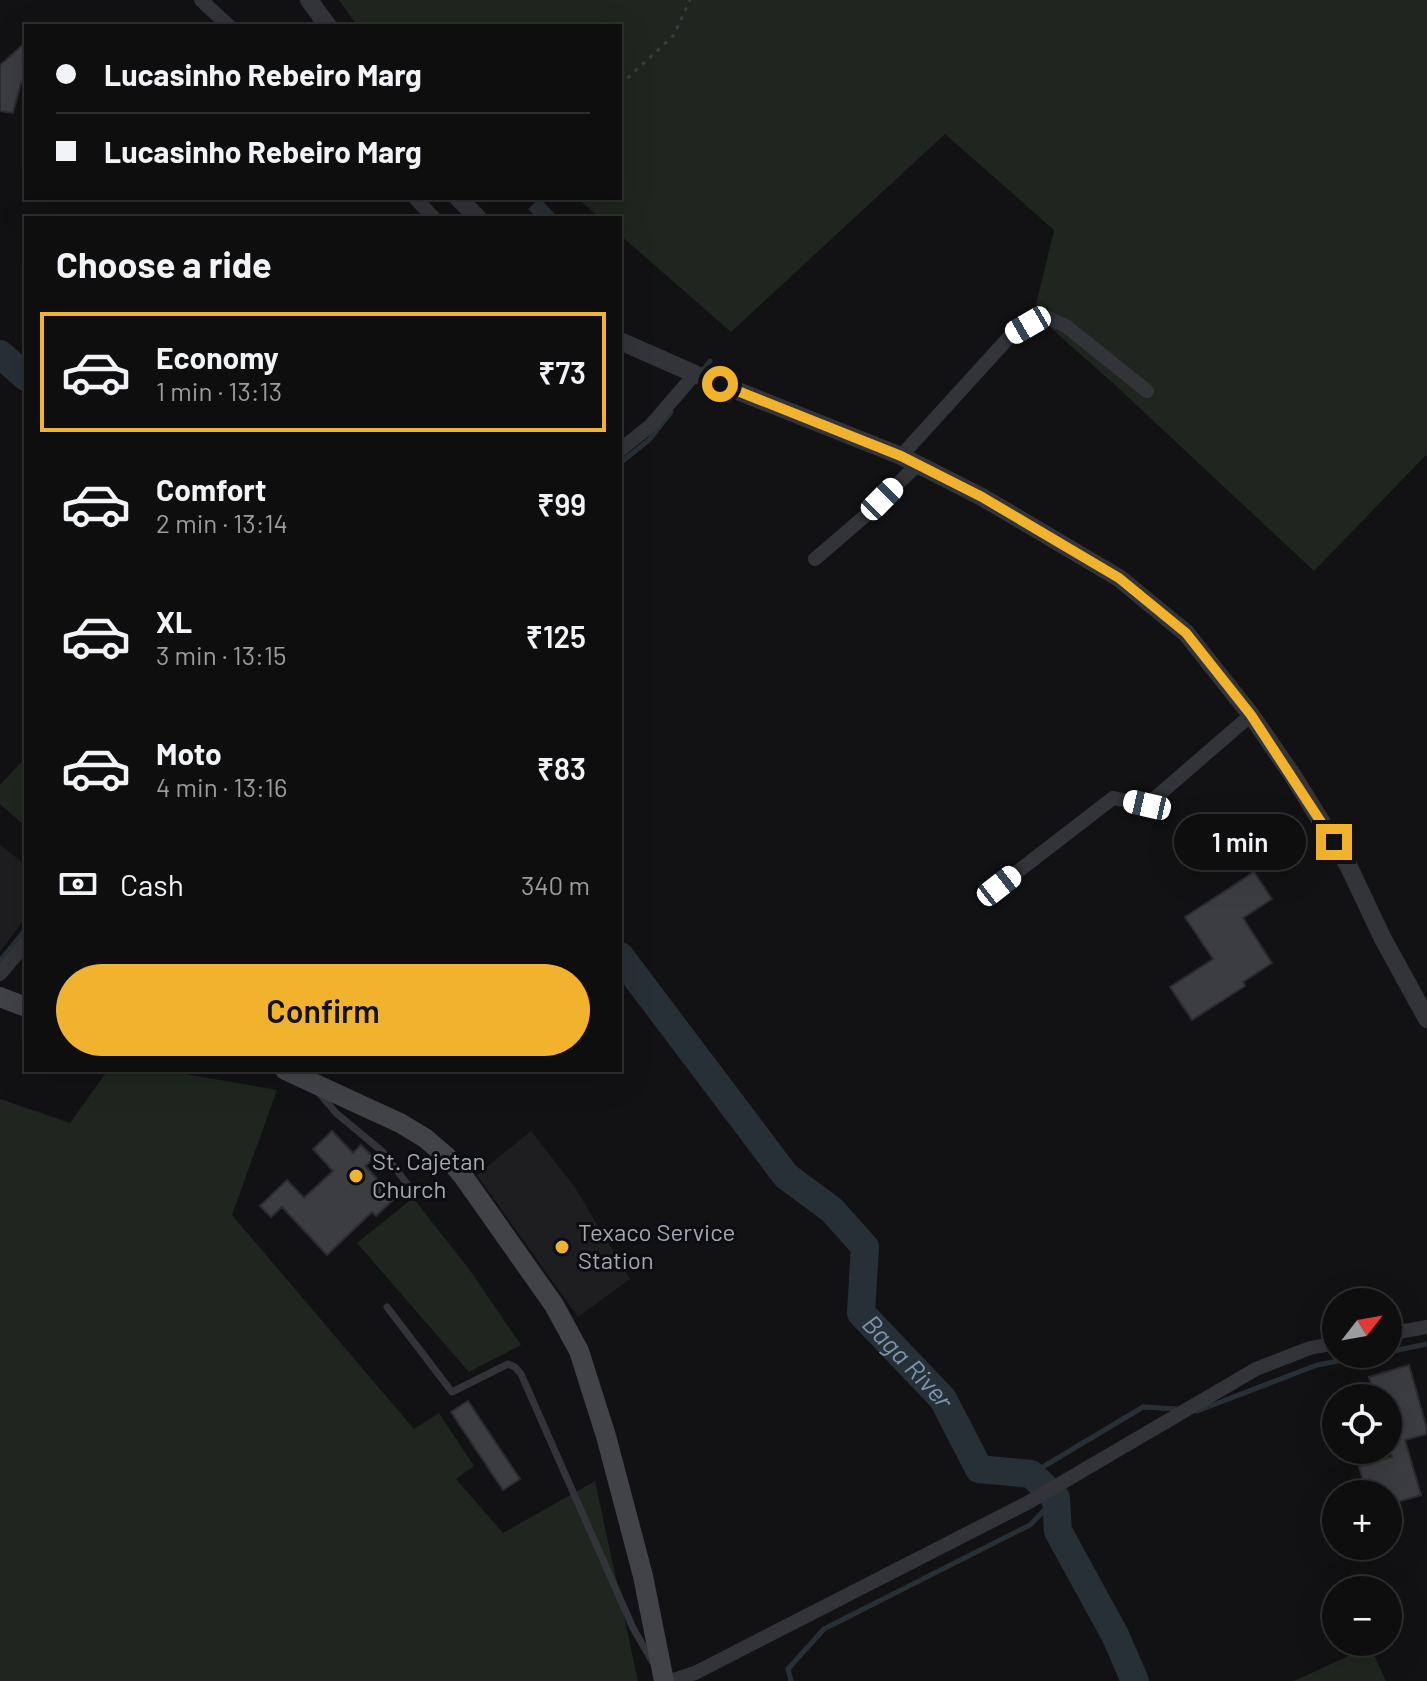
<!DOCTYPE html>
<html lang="en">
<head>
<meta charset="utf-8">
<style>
  body { margin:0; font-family:Barlow,sans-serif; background:#171718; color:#f1f3f6; height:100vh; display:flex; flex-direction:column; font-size:30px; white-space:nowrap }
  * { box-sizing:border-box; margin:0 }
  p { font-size:26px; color:#9b9c9e }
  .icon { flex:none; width:44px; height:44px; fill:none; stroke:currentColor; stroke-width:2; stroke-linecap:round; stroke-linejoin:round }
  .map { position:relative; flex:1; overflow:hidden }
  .details { position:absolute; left:24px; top:216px; width:598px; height:856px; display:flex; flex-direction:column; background:#0e0e0f; border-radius:0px; box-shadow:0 8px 32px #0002,0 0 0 2px #2e2e2f }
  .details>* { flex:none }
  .top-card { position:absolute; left:24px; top:24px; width:598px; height:176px; border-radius:0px; box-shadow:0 8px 32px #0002,0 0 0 2px #2e2e2f; display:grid; align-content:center; height:176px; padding:0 32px; background:#0e0e0f }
  .needle { width:52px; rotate:59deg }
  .controls { position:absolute; left:1322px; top:1288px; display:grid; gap:16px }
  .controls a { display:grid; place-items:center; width:80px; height:80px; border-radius:50%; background:#0e0e0f; box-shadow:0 8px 32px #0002,0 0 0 2px #2e2e2f; font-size:40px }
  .end { position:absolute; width:36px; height:36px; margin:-18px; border:10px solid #f1b32d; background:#111; box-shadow:0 0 0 4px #111 }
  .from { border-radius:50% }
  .bubble { position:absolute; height:56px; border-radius:28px; background:#0e0e0f; box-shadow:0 8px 32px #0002,0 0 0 2px #2e2e2f; font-size:26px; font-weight:600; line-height:56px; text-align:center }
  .car { position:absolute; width:24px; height:48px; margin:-24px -12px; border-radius:10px; box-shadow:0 0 6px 2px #0007; background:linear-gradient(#fff 24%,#345 0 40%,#fff 0 76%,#345 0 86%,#fff 0) }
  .top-card b { display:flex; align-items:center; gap:28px; height:76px; font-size:30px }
  .top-card b+b { border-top:2px solid #2e2e2f }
  .top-card i { width:20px; height:20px; background:#f1f3f6 }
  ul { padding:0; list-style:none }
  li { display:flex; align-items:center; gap:24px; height:120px; margin:0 16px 12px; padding:0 16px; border:4px solid transparent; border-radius:0px }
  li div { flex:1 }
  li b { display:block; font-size:30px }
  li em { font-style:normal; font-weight:600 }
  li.selected { border-color:#f1b32d }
  li>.icon { width:72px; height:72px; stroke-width:1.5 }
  h2 { padding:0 32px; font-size:36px; line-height:96px }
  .pay { display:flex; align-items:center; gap:20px; height:88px; padding:0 32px; font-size:30px }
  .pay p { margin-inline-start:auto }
  .cta { display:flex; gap:16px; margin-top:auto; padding:16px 32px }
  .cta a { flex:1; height:92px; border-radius:48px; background:#f1b32d; color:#111; font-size:32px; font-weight:600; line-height:92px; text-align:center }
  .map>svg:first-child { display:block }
  .built { fill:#1e1e21 }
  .green { fill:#1e261f }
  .water { fill:#283037 }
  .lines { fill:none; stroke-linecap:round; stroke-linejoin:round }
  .stream { stroke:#283037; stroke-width:5 }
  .river { stroke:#283037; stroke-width:28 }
  .building { fill:#3c3d41; stroke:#2c2c30; stroke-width:2 }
  .path { stroke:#393b40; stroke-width:3; stroke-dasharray:4 6; stroke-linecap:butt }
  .service { stroke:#333439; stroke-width:7 }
  .minor { stroke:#333439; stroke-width:14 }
  .tertiary { stroke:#333439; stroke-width:18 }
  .secondary { stroke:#414348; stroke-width:20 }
  .route { stroke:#f1b32d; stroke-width:10 }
  .poi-dot { fill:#f1b32d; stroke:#0d0d0f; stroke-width:3 }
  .labels { text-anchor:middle; stroke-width:6; stroke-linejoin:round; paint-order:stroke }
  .poi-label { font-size:24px; fill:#a3a8b4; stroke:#0d0d0f; text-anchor:start }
  .water-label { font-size:26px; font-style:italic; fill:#7a95b0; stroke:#0d0d0f }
</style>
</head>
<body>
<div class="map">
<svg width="1427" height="1681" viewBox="0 0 1427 1681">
  <rect width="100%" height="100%" fill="#121214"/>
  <g class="built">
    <polygon points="0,845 26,865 26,917 0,952"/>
    <polygon points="531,1131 574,1186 630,1279 578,1317 477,1175"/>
  </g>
  <g class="green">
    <polygon points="339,0 1427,0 1427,454 1314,571 1115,385 1034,313 1054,230 945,134 731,332 620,235 620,218 600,218 577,198 620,198 620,26 357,26"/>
    <polygon points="26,757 26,827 0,804 0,785"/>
    <polygon points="108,1070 162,1070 277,1090 232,1215 414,1429 439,1413 474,1466 456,1479 503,1533 595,1481 638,1681 0,1681 0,1099 70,1123"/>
    <polygon points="413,1198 469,1269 521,1345 469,1372 357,1243"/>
    <polygon points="1370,1646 1386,1681 1294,1681"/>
  </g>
  <polygon class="water" points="540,198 558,218 537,218 528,209"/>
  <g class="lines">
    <g class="stream">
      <polyline points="701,373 710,361"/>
      <polyline points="620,463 649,440 671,412"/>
      <polyline points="0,961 26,929"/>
      <polyline points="1388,1352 1427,1344"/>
      <polyline points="1197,1411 1317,1365 1375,1354"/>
      <polyline points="1031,1474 1143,1407 1179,1409"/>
      <polyline points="791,1681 788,1669 824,1629 1030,1525 1056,1498"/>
    </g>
    <g class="river">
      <polyline points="0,354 26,377"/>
      <path id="s1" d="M620 956 786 1176 832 1210 865 1247 861 1313 943 1399 979 1469 1031 1474 1056 1498 1058 1531 1115 1635 1135 1681"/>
    </g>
  </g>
  <g class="building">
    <polygon points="26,42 26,78 21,83 13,113 0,111 0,65"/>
    <polygon points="1254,872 1272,899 1243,918 1272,963 1243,982 1245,986 1192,1020 1170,987 1213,959 1185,917"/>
    <polygon points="332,1131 353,1153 361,1145 374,1158 365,1166 395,1198 376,1216 372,1212 327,1255 282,1207 271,1217 260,1206 287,1180 304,1198 333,1171 313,1149"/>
    <polygon points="1409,1365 1427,1429 1427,1434 1405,1440 1421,1495 1388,1505 1388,1494 1367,1494 1359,1467 1392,1457 1388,1445 1388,1398 1375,1398 1369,1377"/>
    <polygon points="468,1401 520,1479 503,1490 451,1412"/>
  </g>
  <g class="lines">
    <polyline class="path" points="620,85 674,35 690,0"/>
    <g class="service">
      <polyline points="319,1093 336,1113 383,1152 411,1189"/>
      <polyline points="387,1307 452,1392 508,1364 515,1367 521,1374 633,1628 652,1661"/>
    </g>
    <g class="minor">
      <polyline points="201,0 229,26"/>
      <polyline points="415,198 434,218"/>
      <polyline points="620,450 650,426 695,374"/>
      <polyline points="901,456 1012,334 1044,316 1066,326 1147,391"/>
      <polyline points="815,559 865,516 917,465"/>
      <polyline points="999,886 1113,798 1147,805 1251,715"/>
      <polyline points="0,974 26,943"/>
      <polyline points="1388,1334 1427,1327"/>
      <polyline points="671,1681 695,1673 1029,1502 1256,1369 1310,1348 1336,1343"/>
    </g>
    <g class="tertiary">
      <polyline points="309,0 328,26"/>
      <polyline points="458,198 478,218"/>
      <polyline points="620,341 695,374 901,456 982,497 1119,578 1186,633 1251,715 1293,776 1348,865 1383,939 1427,1019"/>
    </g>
    <g class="secondary">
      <polyline points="0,997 26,1007"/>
      <polyline points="285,1070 400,1123 425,1138 446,1156 463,1176 554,1305 579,1351 606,1436 643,1576 664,1681"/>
    </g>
  </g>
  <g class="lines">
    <polyline class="route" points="720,384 901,456 982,497 1119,578 1186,633 1251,715 1334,842"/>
  </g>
  <g class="poi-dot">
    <circle cx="356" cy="1176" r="8"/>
    <circle cx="562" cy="1247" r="8"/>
  </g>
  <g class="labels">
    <g class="poi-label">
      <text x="372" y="1170">St. Cajetan<tspan x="372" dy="28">Church</tspan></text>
      <text x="578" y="1241">Texaco Service<tspan x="578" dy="28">Station</tspan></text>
    </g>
    <g class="water-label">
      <text dy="9" stroke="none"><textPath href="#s1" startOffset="516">Baga River</textPath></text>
    </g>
  </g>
</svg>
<div class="controls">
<a><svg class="needle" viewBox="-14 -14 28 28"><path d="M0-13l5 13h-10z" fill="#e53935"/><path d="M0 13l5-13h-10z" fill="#9b9c9e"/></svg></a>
<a><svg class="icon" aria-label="locate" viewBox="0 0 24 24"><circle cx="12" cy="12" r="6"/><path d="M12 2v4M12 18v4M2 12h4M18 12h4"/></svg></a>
<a>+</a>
<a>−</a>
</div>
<i class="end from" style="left:720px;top:384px"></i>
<i class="end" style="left:1334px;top:842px"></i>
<div class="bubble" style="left:1174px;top:814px;width:132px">1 min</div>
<i class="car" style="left:1028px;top:325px;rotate:240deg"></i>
<i class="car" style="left:882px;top:499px;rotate:45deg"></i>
<i class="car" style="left:1147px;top:805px;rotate:283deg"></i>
<i class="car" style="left:999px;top:886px;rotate:52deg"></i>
<div class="top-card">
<b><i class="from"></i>Lucasinho Rebeiro Marg</b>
<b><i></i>Lucasinho Rebeiro Marg</b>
</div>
<section class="details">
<h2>Choose a ride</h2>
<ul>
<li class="selected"><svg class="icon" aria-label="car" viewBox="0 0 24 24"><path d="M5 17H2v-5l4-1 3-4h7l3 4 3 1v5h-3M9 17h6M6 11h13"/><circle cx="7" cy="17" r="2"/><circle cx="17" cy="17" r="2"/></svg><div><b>Economy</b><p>1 min · 13:13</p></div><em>₹73</em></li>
<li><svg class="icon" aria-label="car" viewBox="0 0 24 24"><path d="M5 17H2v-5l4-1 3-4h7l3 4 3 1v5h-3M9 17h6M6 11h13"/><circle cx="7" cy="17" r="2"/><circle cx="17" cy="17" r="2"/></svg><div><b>Comfort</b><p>2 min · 13:14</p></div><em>₹99</em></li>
<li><svg class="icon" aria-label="car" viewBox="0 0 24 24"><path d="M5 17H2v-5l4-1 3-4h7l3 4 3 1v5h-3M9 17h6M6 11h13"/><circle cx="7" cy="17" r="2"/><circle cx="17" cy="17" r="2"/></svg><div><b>XL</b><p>3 min · 13:15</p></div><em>₹125</em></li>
<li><svg class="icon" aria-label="car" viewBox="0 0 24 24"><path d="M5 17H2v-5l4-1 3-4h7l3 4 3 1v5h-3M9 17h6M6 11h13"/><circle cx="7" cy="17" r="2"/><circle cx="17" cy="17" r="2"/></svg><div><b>Moto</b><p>4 min · 13:16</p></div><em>₹83</em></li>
</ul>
<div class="pay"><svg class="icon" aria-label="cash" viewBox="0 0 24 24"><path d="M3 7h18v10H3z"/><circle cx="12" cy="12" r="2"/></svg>Cash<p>340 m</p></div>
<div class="cta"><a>Confirm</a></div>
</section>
</div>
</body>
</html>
